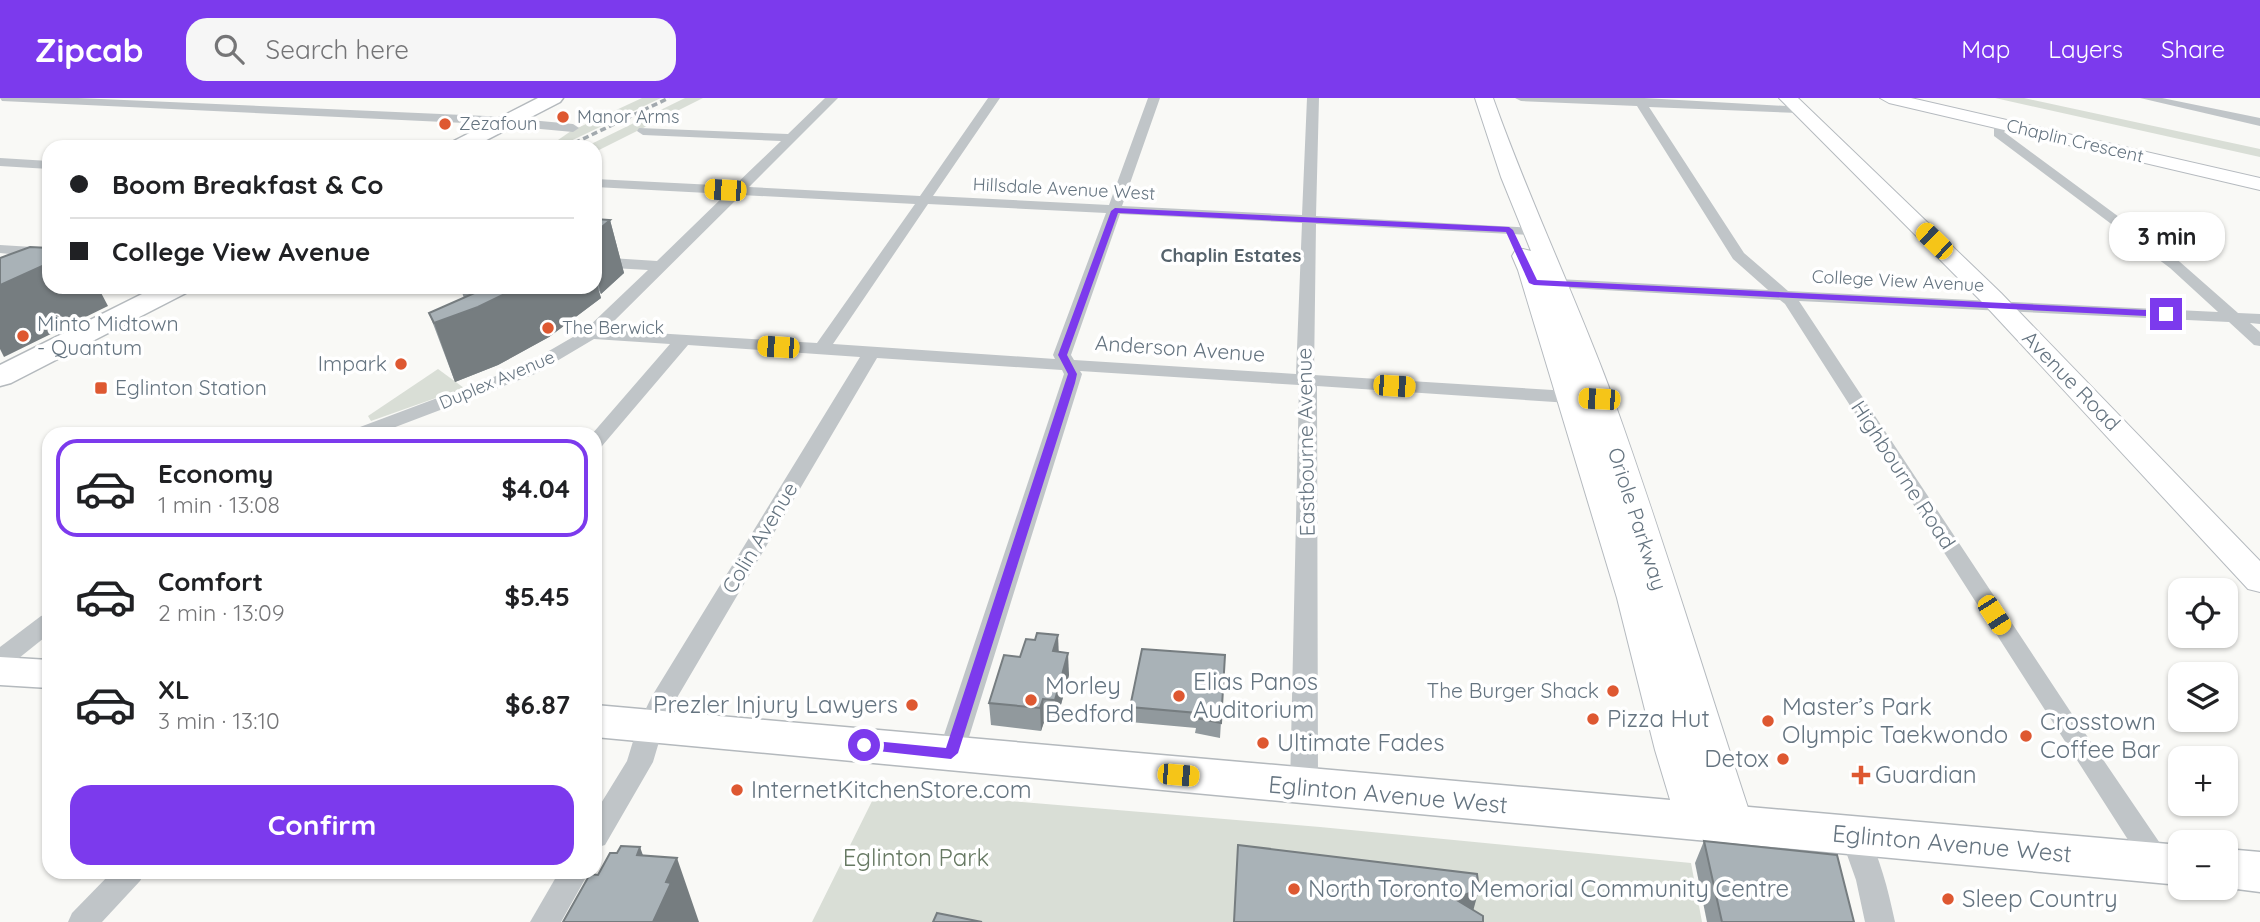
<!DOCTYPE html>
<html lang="en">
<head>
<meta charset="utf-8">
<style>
  body { margin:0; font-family:Quicksand,sans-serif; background:#f6f6f6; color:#202124; height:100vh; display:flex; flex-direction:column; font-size:26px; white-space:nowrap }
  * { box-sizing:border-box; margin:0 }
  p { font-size:23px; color:#757577 }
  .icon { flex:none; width:38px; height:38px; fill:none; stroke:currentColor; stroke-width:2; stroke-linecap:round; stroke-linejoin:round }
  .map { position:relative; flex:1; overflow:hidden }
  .sheet { position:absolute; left:42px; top:329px; width:560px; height:452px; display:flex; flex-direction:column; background:#fff; border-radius:21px; box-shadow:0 2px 5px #0004 }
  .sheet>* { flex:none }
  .guide { position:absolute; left:42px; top:42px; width:560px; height:154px; border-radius:21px; box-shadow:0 2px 5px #0004; display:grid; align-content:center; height:154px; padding:0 28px; background:#fff }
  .fabs { position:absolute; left:2168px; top:480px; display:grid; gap:14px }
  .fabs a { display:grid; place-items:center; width:70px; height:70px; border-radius:14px; background:#fff; box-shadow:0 2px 5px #0004; font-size:35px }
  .end { position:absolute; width:32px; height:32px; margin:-16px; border:9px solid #7c3aed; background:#fff; box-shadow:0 0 0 4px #fff }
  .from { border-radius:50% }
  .bubble { position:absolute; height:49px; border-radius:21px; background:#fff; box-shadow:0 2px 5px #0004; font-size:23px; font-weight:700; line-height:49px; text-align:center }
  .car { position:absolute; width:21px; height:42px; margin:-21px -10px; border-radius:9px; box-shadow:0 0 5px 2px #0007; background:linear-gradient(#f5c518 24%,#345 0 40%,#f5c518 0 76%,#345 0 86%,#f5c518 0) }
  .guide b { display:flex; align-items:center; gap:24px; height:66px; font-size:26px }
  .guide b+b { border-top:2px solid #e0e0e0 }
  .guide i { width:18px; height:18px; background:#202124 }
  ul { padding:12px 0 0; list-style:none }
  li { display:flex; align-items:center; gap:21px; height:98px; margin:0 14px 10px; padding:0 14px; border:4px solid transparent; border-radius:21px }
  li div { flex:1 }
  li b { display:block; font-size:26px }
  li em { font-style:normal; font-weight:700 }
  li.on { border-color:#7c3aed }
  li>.icon { width:63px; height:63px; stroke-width:1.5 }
  .primary-button { display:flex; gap:14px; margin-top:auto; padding:14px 28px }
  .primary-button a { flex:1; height:80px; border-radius:21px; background:#7c3aed; color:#fff; font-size:28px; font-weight:700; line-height:80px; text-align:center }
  header { display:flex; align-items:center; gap:42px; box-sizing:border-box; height:98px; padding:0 35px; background:#7c3aed; color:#fff }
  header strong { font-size:33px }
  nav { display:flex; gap:38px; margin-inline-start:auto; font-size:24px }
  .search { width:490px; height:63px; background:#f6f6f6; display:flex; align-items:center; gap:18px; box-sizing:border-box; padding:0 24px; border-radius:21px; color:#757577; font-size:26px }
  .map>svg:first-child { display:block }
  .green { fill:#d9ded6 }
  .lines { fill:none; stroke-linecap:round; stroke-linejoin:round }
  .secondary-casing { stroke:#b5babf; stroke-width:2 }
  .primary-casing { stroke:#b4b9bd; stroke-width:3 }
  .street { fill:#c0c5c8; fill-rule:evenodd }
  .secondary { fill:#fff; fill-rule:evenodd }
  .primary { fill:#fff; fill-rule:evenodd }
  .rail { stroke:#a2a9ae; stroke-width:3.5; stroke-dasharray:6 3.5; stroke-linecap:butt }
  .wall { fill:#91999d }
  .shaded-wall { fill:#767d80 }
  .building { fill:#a9b2b7; stroke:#767d80; stroke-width:2 }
  .route { fill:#7c3aed }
  .poi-dot { fill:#de5831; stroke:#fff; stroke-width:2.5 }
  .labels { text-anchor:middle; stroke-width:7; stroke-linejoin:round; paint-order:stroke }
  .far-poi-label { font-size:18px; fill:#657480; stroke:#fff; text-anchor:start }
  .far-street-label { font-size:18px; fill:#657480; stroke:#fff }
  .far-neighbourhood-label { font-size:19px; font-weight:bold; fill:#56636c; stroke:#fff }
  .poi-label { font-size:21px; fill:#657480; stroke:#fff; text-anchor:start }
  .street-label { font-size:21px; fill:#657480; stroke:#fff }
  .near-poi-label { font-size:24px; fill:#657480; stroke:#fff; text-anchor:start }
  .near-street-label { font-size:24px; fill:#657480; stroke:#fff }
  .near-park-label { font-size:24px; fill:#677963; stroke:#fff }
</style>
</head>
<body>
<header>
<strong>Zipcab</strong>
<div class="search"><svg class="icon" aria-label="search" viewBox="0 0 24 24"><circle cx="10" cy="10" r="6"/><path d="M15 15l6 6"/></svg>Search here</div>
<nav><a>Map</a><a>Layers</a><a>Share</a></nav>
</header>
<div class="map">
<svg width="2260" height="824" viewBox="0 0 2260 824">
  <rect width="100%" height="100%" fill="#f9f9f6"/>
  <g class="green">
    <polygon points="642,0 661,0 558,49 548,49 571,33"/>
    <polygon points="685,0 703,0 595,54 595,49 585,49"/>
    <polygon points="1995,0 2024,0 2260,51 2260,59"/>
    <polygon points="438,271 464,290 371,323 368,318"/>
    <polygon points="880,687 915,695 1320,729 1691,765 1702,824 812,824"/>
  </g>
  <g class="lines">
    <g class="secondary-casing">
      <g id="secondary">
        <path d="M1475 0H1493C1529 102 1576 199 1613 300 1664 441 1707 586 1754 728L1748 740 1733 745 1718 740 1715 734 1713 737 1698 742 1683 737 1677 725 1655 652 1617 500 1518 172 1512 158 1515 153 1523 151 1531 153 1501 79Z"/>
        <polygon points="1779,0 1798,0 2001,195 2260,463 2260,494 2248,491 1983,205"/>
        <polygon points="1880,0 1911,0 2260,80 2260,92 1889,5"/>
      </g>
    </g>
    <g class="primary-casing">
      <g id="primary">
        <polygon points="538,0 563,0 560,4 473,49 447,49 450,45"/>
        <polygon points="156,189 190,189 186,195 11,285 0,288 0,267"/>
        <polygon points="0,559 49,562 49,590 0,587"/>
        <polygon points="595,607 2180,747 2180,787 595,639"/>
        <polygon points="2226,751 2260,754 2260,794 2221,789 2226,789"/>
      </g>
    </g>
    <g class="street">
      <polygon points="0,0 78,0 486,18 573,26 579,30 573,34 486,26 2,3"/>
      <path d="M825 0H838L749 89 920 98 988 0H1000L933 98 1109 107 1148 0H1160L1122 108 1302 117 1307 0H1319L1316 118 1537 130 1539 133 1537 136 1532 137 1316 126 1314 277 1585 294 1594 300 1585 306 1317 288 1318 689 1314 696 1304 700 1294 696 1290 689 1299 287 1080 273 1082 276 964 655 960 662 951 665 942 662 938 655 1064 276 1062 272 877 260 678 598 664 627 653 664 605 747 595 750V715L627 663 638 627 652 598 860 259 688 247 602 348 595 350V336H592L670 246 594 241 535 276 377 336H349L352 332 523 268 585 232 648 172 595 169V159L657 163 726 96 595 89V81L734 88 781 43 643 37 637 33 639 30 788 36ZM741 97 915 106 817 245 605 232ZM928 106 1106 115 1053 257 1055 261 833 246ZM1120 116 1302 125 1296 276 1074 262 1071 257Z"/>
      <polygon points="1515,0 1644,0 1803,9 1805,11 1799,15 1649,9 1744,155 1788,193 2218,214 2170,170 1994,38 1994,28 2000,24 2008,24 2010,27 2004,34 2180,164 2238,215 2260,216 2260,226 2250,225 2260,234 2260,248 2254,247 2229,224 1799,203 2070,613 2168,757 2173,765 2168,773 2158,777 2148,773 1785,206 1780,202 1533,188 1531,185 1539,180 1768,192 1733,161 1637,8 1521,3"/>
      <polygon points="2140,0 2162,0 2260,20 2260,28"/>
      <polygon points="0,60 49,63 49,71 0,68"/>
      <polygon points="0,147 49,150 49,160 0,155"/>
      <polygon points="49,516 49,536 9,568 0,570 0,549 41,518"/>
      <path d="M1854 726 1864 729C1880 759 1888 791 1895 824H1865L1856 782 1840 737 1844 729Z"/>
      <polygon points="112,774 145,774 140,783 102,824 68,824 72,815"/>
      <polygon points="559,774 589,774 561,824 530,824"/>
    </g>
    <use href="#secondary" class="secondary"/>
    <use href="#primary" class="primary"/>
    <polyline class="rail" points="566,49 669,0"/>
  </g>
  <g class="wall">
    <polygon points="595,121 610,122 624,175 601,196 598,191 601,200 549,239 498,267 455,284 429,215 464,200 460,189 595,189"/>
    <polygon points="1058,537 1058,554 1069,577 1056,625 1044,624 1041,633 991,627 989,605 1020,559 1035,542"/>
    <polygon points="1225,557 1220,640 1195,635 1196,630 1130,624 1130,609"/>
    <polygon points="1704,743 1854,824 1707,824 1695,765"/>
  </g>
  <g class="shaded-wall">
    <polygon points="610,122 624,175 601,196 595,174 595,135"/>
    <polygon points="49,165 49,189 98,189 108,208 4,259 0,251 0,187"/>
    <polygon points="595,179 601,200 549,239 498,267 455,284 434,225 486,205 481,189 595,189"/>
    <polygon points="1058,537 1059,559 1053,553"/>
    <polygon points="1068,555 1069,577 1056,625 1055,602"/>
    <polygon points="1043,601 1044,624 1041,633 1040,610"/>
    <polygon points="640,749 661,807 666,784 677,760 699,824 653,824 637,757"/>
    <polygon points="1479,791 1471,821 1455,801"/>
  </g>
  <g class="building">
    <polygon points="595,121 610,122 595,135"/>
    <polygon points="30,149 49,150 49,165 0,187 0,160"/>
    <polygon points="488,189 519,189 478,209 434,225 429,215"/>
    <polygon points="1037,535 1058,537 1053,553 1068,555 1055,602 1043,601 1040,610 989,605 1004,557 1020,559 1026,541 1035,542"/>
    <polygon points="1142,551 1225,557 1221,625 1196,620 1197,615 1130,609"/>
    <polygon points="1704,743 1837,757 1854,824 1722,824"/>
    <polygon points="1238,747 1477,776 1479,791 1455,801 1483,818 1483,824 1234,824"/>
    <polygon points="621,748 640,749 637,757 677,760 666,784 671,785 653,824 563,824 590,776 598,777 610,755 617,755"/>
    <polygon points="937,815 982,824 933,824"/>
  </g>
  <polygon class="route" points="1115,110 1509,129 1513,132 1537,182 2166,213 2170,216 2166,219 1534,187 1529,185 1506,134 1118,115 1067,257 1077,276 1075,285 958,655 951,661 859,651 856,647 864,642 946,650 1065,285 1068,276 1058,257 1111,113"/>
  <g class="poi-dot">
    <circle cx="563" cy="19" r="7"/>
    <circle cx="445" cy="26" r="7"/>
    <circle cx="548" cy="230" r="7"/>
    <circle cx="23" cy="238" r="7"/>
    <circle cx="401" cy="266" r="7"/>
    <rect x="94" y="283" width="14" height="14" rx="3.5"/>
    <circle cx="1613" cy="593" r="7"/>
    <circle cx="1179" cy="598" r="7"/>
    <circle cx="1031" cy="602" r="7"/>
    <circle cx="912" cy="607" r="7"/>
    <circle cx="1593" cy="621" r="7"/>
    <circle cx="1768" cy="623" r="7"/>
    <circle cx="2026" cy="638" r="7"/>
    <circle cx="1263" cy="645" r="7"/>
    <circle cx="1783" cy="661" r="7"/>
    <path d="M1857.5 666.5h7v7h7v7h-7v7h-7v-7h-7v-7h7z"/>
    <circle cx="737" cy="692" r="7"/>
    <circle cx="1294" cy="791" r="7"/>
    <circle cx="1948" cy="801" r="7"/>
  </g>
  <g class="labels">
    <g class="far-poi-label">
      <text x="577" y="25">Manor Arms</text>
      <text x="459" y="32">Zezafoun</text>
      <text x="562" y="236">The Berwick</text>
    </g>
    <g class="far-street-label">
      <text transform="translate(2075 43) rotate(13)" y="6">Chaplin Crescent</text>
      <text transform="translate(1064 91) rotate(3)" y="6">Hillsdale Avenue West</text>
      <text transform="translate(1898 183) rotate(3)" y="6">College View Avenue</text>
      <text transform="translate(497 282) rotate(-23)" y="6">Duplex Avenue</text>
    </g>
    <g class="far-neighbourhood-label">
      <text x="1231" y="164">Chaplin Estates</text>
    </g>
    <g class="poi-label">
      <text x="37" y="233">Minto Midtown<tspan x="37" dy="24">- Quantum</tspan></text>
      <text x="387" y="273" text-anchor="end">Impark</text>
      <text x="115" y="297">Eglinton Station</text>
      <text x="1599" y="600" text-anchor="end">The Burger Shack</text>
    </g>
    <g class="street-label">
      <text transform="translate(1180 251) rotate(4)" y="7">Anderson Avenue</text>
      <text transform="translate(2071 283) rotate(46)" y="7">Avenue Road</text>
      <text transform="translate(1306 344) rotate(-91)" y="7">Eastbourne Avenue</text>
      <text transform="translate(1903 377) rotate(57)" y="7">Highbourne Road</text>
      <text transform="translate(1637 421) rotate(72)" y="7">Oriole Parkway</text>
      <text transform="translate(760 440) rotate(-59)" y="7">Colin Avenue</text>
    </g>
    <g class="near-poi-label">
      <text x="1193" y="592">Elias Panos<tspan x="1193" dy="28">Auditorium</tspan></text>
      <text x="1045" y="596">Morley<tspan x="1045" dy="28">Bedford</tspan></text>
      <text x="898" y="615" text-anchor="end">Prezler Injury Lawyers</text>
      <text x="1782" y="617">Master’s Park<tspan x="1782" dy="28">Olympic Taekwondo</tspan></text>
      <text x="1607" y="629">Pizza Hut</text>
      <text x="2040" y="632">Crosstown<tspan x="2040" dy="28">Coffee Bar</tspan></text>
      <text x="1277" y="653">Ultimate Fades</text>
      <text x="1769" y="669" text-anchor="end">Detox</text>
      <text x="1875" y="685">Guardian</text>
      <text x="751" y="700">InternetKitchenStore.com</text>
      <text x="1308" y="799">North Toronto Memorial Community Centre</text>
      <text x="1962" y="809">Sleep Country</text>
    </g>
    <g class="near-street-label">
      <text transform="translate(1388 697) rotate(5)" y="8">Eglinton Avenue West</text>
      <text transform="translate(1952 746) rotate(5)" y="8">Eglinton Avenue West</text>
    </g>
    <g class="near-park-label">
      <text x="916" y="768">Eglinton Park</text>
    </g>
  </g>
</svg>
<div class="fabs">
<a><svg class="icon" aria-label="locate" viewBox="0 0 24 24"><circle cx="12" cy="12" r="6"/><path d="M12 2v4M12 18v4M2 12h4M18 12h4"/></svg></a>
<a><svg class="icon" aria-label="layers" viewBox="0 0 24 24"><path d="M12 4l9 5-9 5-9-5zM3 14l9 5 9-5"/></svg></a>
<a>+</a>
<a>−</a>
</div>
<i class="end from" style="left:864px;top:647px"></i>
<i class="end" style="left:2166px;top:216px"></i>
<div class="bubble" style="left:2109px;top:114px;width:116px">3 min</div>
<i class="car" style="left:725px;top:92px;rotate:273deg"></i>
<i class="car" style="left:1934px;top:143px;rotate:314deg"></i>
<i class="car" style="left:778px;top:249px;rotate:274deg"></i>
<i class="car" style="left:1394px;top:288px;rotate:94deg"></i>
<i class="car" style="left:1599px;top:301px;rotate:273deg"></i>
<i class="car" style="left:1994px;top:517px;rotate:147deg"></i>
<i class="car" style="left:1178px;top:677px;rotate:95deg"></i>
<div class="guide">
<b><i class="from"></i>Boom Breakfast &amp; Co</b>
<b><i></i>College View Avenue</b>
</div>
<section class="sheet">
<ul>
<li class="on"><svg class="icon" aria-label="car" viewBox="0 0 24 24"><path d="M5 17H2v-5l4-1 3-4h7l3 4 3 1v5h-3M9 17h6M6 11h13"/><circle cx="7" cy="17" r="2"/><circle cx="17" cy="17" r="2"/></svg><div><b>Economy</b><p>1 min · 13:08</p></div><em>$4.04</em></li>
<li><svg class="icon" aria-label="car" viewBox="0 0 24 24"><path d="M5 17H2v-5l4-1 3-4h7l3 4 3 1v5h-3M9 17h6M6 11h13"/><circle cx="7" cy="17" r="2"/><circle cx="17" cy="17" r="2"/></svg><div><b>Comfort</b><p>2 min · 13:09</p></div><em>$5.45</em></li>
<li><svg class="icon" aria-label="car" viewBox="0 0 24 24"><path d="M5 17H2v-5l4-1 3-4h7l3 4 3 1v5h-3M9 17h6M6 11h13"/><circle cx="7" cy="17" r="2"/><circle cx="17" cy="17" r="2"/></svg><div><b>XL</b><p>3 min · 13:10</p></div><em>$6.87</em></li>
</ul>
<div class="primary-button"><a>Confirm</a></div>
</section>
</div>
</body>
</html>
